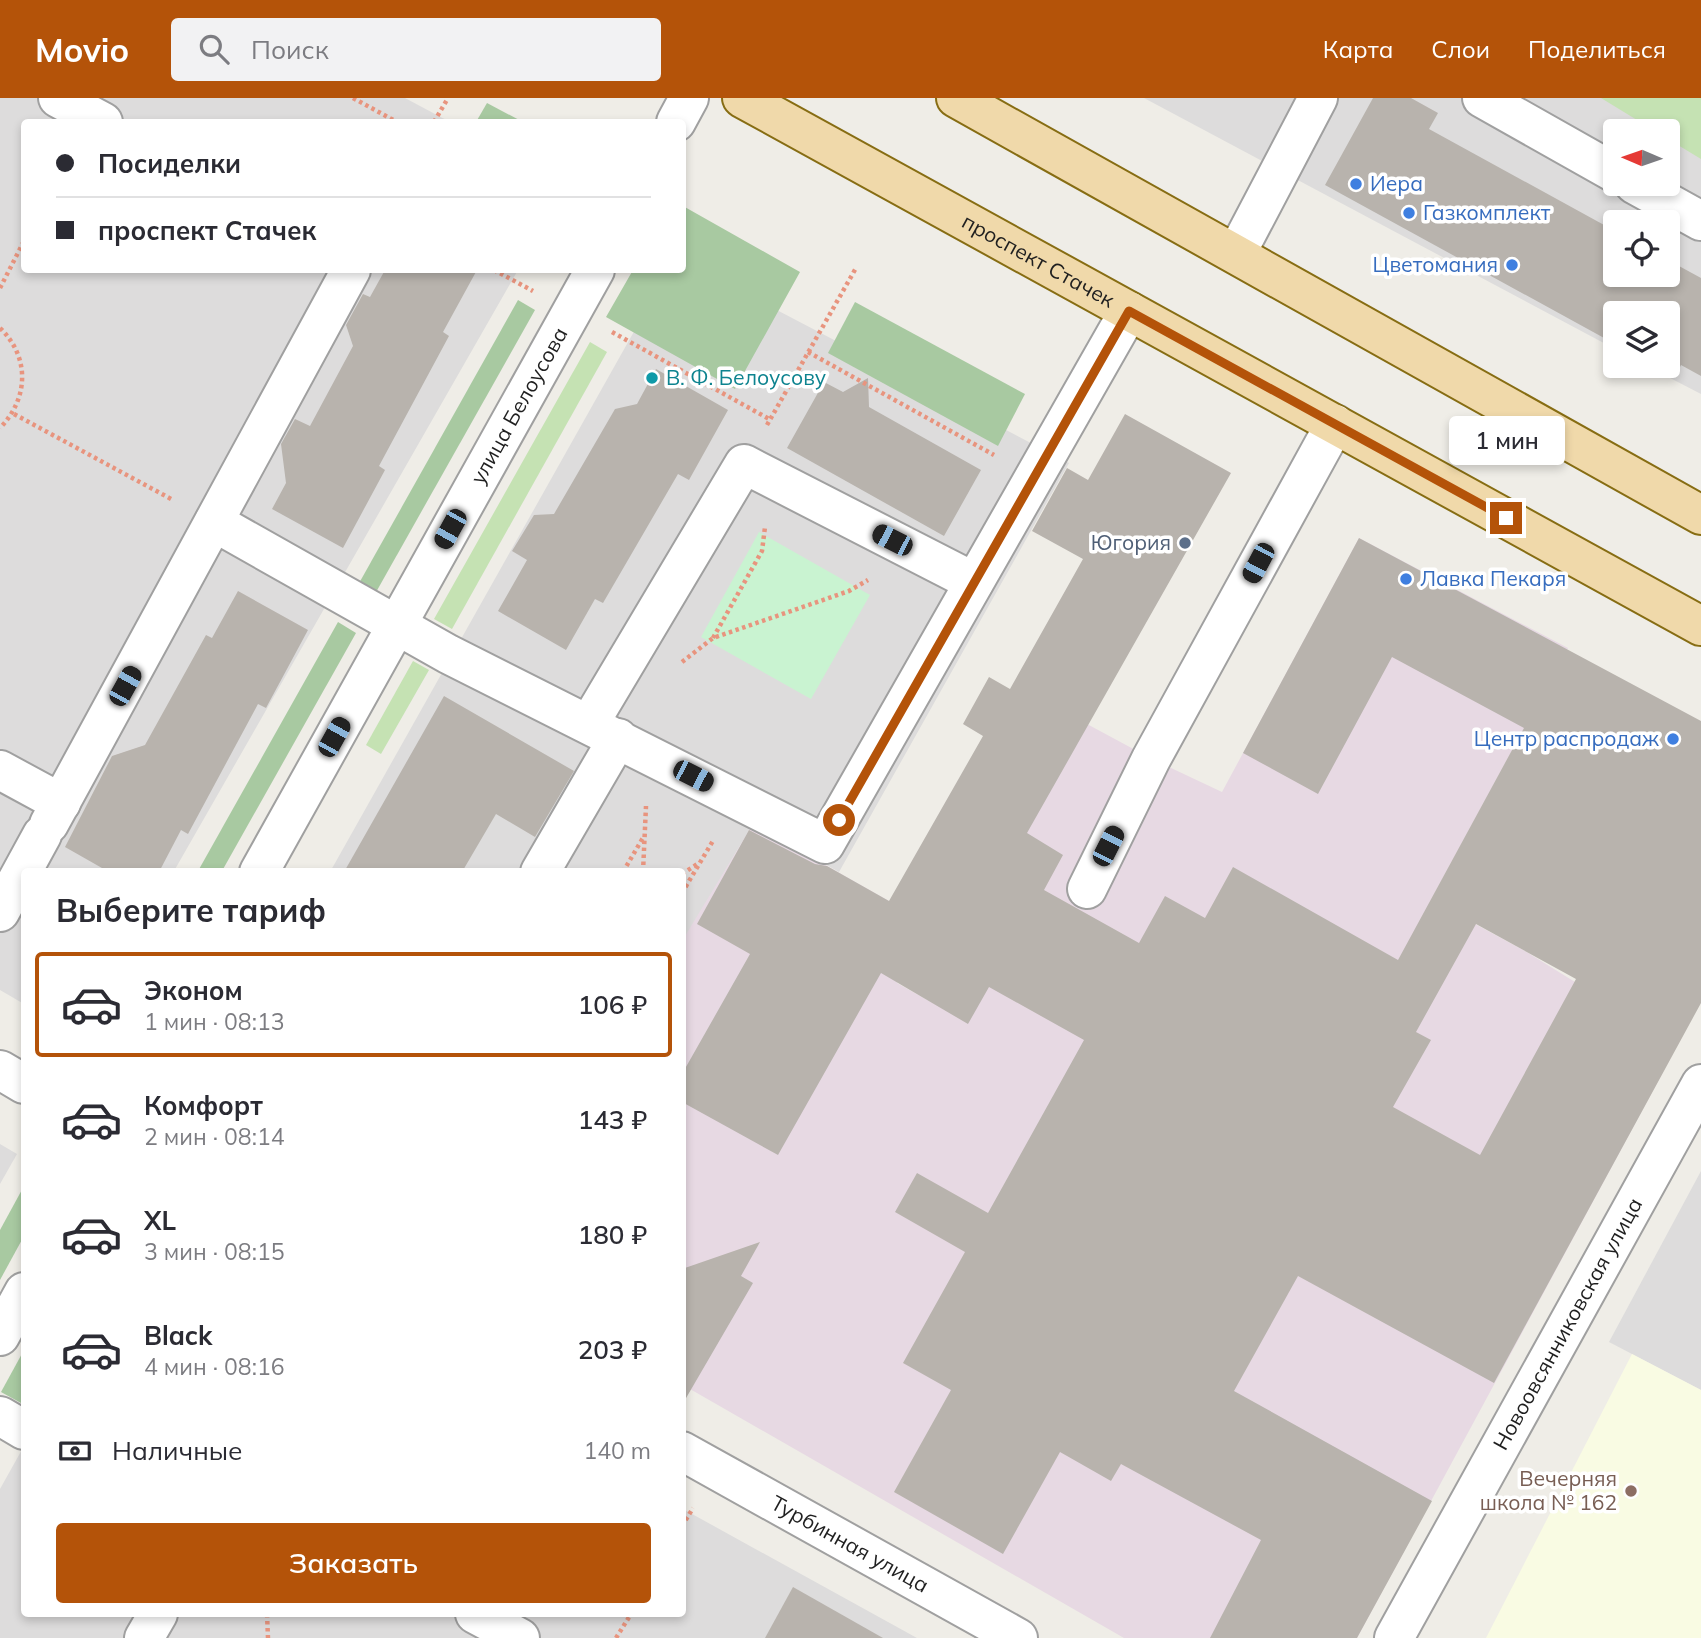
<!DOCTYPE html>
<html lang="ru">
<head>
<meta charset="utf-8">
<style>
  body { margin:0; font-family:Mulish,sans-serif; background:#f2f2f3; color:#2b2b33; height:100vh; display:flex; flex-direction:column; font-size:26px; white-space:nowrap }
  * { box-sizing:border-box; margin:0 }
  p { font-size:23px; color:#7c7c81 }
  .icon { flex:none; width:38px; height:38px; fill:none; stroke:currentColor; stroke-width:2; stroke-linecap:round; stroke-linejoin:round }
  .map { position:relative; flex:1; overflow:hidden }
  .drawer { position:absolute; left:21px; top:770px; width:665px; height:749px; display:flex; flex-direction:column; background:#fff; border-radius:7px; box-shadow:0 4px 10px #0003 }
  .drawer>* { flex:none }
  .guide { position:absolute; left:21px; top:21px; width:665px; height:154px; border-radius:7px; box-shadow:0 4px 10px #0003; display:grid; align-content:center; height:154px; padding:0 35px; background:#fff }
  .needle { width:46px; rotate:272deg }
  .tools { position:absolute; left:1603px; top:21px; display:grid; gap:14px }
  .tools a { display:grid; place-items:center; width:77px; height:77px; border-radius:7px; background:#fff; box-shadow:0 4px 10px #0003; font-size:35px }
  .end { position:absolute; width:32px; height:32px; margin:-16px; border:9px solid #b45309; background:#fff; box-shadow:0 0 0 4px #fff }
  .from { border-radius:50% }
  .bubble { position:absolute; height:49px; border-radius:7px; background:#fff; box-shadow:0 4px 10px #0003; font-size:23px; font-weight:600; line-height:49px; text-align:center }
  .car { position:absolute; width:21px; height:42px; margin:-21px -10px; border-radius:9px; box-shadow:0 0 5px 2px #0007; background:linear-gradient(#222 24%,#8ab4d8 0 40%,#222 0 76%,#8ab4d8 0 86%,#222 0) }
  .guide b { display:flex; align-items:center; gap:24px; height:66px; font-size:26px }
  .guide b+b { border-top:2px solid #e1e1e2 }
  .guide i { width:18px; height:18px; background:#2b2b33 }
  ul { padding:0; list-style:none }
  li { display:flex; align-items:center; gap:21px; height:105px; margin:0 14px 10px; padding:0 21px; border:4px solid transparent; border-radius:7px }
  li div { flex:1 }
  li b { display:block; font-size:26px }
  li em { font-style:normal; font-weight:600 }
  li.selected { border-color:#b45309 }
  li>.icon { width:63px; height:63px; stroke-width:1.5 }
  h2 { padding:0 35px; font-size:32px; line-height:84px }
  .pay { display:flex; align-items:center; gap:18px; height:77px; padding:0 35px; font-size:26px }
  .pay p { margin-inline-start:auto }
  .primary-button { display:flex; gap:14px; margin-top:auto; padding:14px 35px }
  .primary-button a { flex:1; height:80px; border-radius:7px; background:#b45309; color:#fff; font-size:28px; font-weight:600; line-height:80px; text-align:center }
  header { display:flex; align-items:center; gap:42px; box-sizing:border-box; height:98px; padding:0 35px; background:#b45309; color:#fff }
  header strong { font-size:33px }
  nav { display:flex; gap:38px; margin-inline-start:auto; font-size:24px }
  .search { width:490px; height:63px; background:#f2f2f3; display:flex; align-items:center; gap:18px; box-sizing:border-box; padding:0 24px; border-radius:7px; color:#7c7c81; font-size:26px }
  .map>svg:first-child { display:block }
  .residential { fill:#dddcdc; fill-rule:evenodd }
  .industrial { fill:#e7d9e3 }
  .education { fill:#f9fbe3 }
  .grass { fill:#c5e2b3 }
  .forest { fill:#a8c9a1 }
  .park { fill:#c9f3d1 }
  .building { fill:#b8b3ad; fill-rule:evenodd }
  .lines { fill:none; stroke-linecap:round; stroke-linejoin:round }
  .minor-casing { stroke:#a0a0a0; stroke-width:42 }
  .major-casing { stroke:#876d13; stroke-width:42 }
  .path { stroke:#e8947e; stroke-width:4.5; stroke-dasharray:3.5 3.5; stroke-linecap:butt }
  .minor { stroke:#fff; stroke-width:38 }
  .major { stroke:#f0d9aa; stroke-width:38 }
  .route { stroke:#b45309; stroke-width:9 }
  .shop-dot { fill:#3f7fe0; stroke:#fff; stroke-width:2.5 }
  .culture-dot { fill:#0f9aa8; stroke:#fff; stroke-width:2.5 }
  .service-dot { fill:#5c6f8a; stroke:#fff; stroke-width:2.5 }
  .education-dot { fill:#8d6e63; stroke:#fff; stroke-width:2.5 }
  .labels { text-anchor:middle; stroke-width:7; stroke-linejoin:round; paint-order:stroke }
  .shop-label { font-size:21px; fill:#366cbe; stroke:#fff; text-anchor:start }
  .street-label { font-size:21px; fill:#1f1f1f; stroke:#fff }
  .culture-label { font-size:21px; fill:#0d838f; stroke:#fff; text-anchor:start }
  .service-label { font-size:21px; fill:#4e5e75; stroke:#fff; text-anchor:end }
  .education-label { font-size:21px; fill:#785e54; stroke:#fff; text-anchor:end }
</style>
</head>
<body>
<header>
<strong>Movio</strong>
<div class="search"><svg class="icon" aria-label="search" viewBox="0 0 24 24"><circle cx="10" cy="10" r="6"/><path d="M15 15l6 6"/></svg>Поиск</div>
<nav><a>Карта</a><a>Слои</a><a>Поделиться</a></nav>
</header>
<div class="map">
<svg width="1701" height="1540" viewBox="0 0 1701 1540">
  <rect width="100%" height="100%" fill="#efede7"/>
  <g class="residential">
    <polygon points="0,0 405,0 450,24 24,24 24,172 518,172 174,773 24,774 24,906 0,892"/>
    <path d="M1144 0H1701V296L1647 268H1668V215H1615V251ZM1615 33H1668V86H1615ZM1615 124H1668V177H1615Z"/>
    <polygon points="735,190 1069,365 839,774 753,726 683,843 682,774 330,774 645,214"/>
    <polygon points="0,1046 17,1056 0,1086"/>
    <polygon points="1701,1073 1701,1292 1609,1244"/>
    <polygon points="24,1348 24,1516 682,1516 683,1411 917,1540 0,1540 0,1391"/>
  </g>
  <polygon class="industrial" points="1359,440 1568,550 1431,802 1525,853 1575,884 1618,932 1670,961 1357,1540 1124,1540 683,1287 682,843 753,726 889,803 880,820 920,843 897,885 931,904 1087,626 1152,661 1222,694"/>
  <polygon class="education" points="1632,1256 1701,1292 1701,1540 1486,1540"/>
  <g class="grass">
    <polygon points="1601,0 1701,0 1701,61 1668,41 1668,33 1655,33"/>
    <polygon points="590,244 607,254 452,531 434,521"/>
    <polygon points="413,563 429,572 381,656 366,647"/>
  </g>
  <g class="forest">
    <polygon points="487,5 523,24 476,24"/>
    <polygon points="683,108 800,174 735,291 606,219 633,172 682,172"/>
    <polygon points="518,202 535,212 375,496 358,487"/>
    <polygon points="855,204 1025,296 998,348 828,255"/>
    <polygon points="338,524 356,535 222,773 198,773"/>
    <polygon points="24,1088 24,1138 0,1182 0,1132"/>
    <polygon points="24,1252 24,1299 21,1305 1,1294"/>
  </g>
  <polygon class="park" points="759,434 870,497 811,601 701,539"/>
  <g class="building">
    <polygon points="1373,0 1411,0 1438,15 1429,31 1615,133 1615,177 1668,177 1668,162 1701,180 1701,278 1681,267 1675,279 1655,268 1668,268 1668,215 1615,215 1615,246 1325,87"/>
    <polygon points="385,172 477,172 443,234 449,238 379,368 385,372 343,450 272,411 286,385 281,346 295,321 310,328 353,248 346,227 363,196 370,199"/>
    <polygon points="656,271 728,312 689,382 678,376 603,505 595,501 566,552 498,513 527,462 512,453 534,417 554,416 615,311 637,306"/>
    <polygon points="868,280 869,309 981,372 944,438 787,350 824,284 843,294"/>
    <path d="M1125 316 1231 375 1027 735 1063 757 1044 792 1139 845 1165 798 1205 820 1233 769 1398 862 1524 630 1392 559 1318 696 1243 655 1359 440 1701 623V905L1494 1285 1298 1178 1234 1293 1432 1403 1357 1540H1210L1261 1442 1121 1366 1111 1383 1060 1354 1003 1456 894 1394 951 1292 903 1265 965 1154 895 1114 917 1075 988 1115 1084 942 989 889 968 926 881 875 778 1057 682 1004V976L750 856 697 826 749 732 815 766 827 768 889 803 983 638 963 626 989 579 1010 591 1083 461 1032 433 1067 370 1088 382ZM1476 826 1576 881 1480 1057 1393 1009 1431 942 1416 934Z"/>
    <polygon points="238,493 308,532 266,610 258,606 188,736 181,732 159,774 109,774 65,749 112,658 145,647 206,537 212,540"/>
    <polygon points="444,598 574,673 535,739 496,716 462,774 344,774"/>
    <polygon points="760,1144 741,1178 753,1185 682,1307 682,1171"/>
    <polygon points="793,1489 883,1540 765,1540"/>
  </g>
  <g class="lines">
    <g class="minor-casing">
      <g id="minor">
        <polyline points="58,0 103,24"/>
        <polyline points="1482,0 1615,75"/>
        <polyline points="676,24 689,0"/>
        <polyline points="1634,86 1701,123"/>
        <polyline points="1236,156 1318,0"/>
        <polyline points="214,424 448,556 825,746 1129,213"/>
        <polyline points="589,626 744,366 974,484"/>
        <polyline points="0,672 61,705"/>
        <polyline points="49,726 351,172"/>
        <path id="s1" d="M259 774 595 172"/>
        <polyline points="540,774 618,640"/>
        <polyline points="1087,791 1151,661 1335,326"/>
        <polyline points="0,814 42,737"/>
        <polyline points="0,972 24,986"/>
        <polyline points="0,1238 24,1194"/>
        <polyline points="0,1318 24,1332"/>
        <path id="s2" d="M682 1353 1018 1540"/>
        <polyline points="475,1516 520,1540"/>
        <polyline points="144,1540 158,1516"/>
        <path id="s3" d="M1394 1540 1701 986"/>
      </g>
    </g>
    <g class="major-casing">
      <g id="major">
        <path id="s4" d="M742 0 1701 528"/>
        <polyline points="956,0 1701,417"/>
      </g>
    </g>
    <g class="path">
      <polyline points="353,0 397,24"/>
      <polyline points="434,24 448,0"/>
      <polyline points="494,172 533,193"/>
      <polyline points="0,190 24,143"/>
      <path d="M0 230C30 259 29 300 0 330"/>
      <polyline points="612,234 771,322"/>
      <polyline points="808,254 994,357"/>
      <polyline points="14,316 173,402"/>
      <polyline points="767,327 856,170"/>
      <polyline points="713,540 762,453 765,429"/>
      <polyline points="682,564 713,540 849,493 868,482"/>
      <polyline points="623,774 644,738"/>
      <polyline points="643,774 646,708"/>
      <polyline points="682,776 699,765"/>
      <polyline points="682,795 714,741"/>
      <polyline points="682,1428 693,1410"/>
      <polyline points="267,1516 268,1540"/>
      <polyline points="616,1540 631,1516"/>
    </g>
    <use href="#minor" class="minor"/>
    <use href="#major" class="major"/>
  </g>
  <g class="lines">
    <polyline class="route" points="839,722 1129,213 1506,420"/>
  </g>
  <g class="shop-dot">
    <circle cx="1356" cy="86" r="7"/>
    <circle cx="1409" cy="115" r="7"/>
    <circle cx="1512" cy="167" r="7"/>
    <circle cx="1406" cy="481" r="7"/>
    <circle cx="1673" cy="641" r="7"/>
  </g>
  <circle class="culture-dot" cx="652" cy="280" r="7"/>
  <circle class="service-dot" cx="1185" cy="445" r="7"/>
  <circle class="education-dot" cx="1631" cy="1393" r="7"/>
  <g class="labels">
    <g class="shop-label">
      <text x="1370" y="93">Иера</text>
      <text x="1423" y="122">Газкомплект</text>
      <text x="1498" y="174" text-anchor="end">Цветомания</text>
      <text x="1420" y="488">Лавка Пекаря</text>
      <text x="1659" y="648" text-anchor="end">Центр распродаж</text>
    </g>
    <g class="street-label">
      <text dy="7" stroke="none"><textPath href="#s4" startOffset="338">проспект Стачек</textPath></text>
      <text dy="7" stroke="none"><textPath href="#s1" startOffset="534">улица Белоусова</textPath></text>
      <text dy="7" stroke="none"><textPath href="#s3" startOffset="359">Новоовсянниковская улица</textPath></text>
      <text dy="7" stroke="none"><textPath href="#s2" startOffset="192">Турбинная улица</textPath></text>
    </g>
    <g class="culture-label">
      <text x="666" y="287">В. Ф. Белоусову</text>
    </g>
    <g class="service-label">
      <text x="1171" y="452">Югория</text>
    </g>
    <g class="education-label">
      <text x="1617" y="1388">Вечерняя<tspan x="1617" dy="24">школа № 162</tspan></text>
    </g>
  </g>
</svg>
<div class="tools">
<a><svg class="needle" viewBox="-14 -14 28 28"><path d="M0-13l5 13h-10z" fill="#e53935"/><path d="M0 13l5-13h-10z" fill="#7c7c81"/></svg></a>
<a><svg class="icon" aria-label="locate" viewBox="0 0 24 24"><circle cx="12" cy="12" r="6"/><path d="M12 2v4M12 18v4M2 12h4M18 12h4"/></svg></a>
<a><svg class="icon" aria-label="layers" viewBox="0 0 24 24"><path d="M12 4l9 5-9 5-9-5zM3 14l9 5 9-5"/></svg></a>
</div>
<i class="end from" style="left:839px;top:722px"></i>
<i class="end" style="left:1506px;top:420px"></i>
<div class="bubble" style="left:1449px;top:318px;width:116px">1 мин</div>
<i class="car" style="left:450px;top:431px;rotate:209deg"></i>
<i class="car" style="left:892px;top:442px;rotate:297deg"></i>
<i class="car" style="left:1258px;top:465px;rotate:208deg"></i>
<i class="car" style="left:125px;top:588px;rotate:29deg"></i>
<i class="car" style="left:334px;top:639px;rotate:29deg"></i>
<i class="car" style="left:693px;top:678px;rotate:117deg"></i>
<i class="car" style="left:1108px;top:748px;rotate:27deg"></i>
<div class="guide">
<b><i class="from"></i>Посиделки</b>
<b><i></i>проспект Стачек</b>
</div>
<section class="drawer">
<h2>Выберите тариф</h2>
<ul>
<li class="selected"><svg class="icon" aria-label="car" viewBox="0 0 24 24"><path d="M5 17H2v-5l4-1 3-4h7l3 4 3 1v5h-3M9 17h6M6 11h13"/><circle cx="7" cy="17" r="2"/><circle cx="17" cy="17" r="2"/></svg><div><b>Эконом</b><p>1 мин · 08:13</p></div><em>106 ₽</em></li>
<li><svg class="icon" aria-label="car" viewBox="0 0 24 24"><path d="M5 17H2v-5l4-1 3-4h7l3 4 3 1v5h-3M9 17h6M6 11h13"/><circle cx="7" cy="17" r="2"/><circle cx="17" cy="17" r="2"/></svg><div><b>Комфорт</b><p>2 мин · 08:14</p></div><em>143 ₽</em></li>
<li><svg class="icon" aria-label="car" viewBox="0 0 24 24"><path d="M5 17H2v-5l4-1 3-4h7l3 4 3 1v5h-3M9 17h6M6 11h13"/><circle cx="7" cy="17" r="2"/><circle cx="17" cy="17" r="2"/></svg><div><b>XL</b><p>3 мин · 08:15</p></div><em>180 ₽</em></li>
<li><svg class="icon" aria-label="car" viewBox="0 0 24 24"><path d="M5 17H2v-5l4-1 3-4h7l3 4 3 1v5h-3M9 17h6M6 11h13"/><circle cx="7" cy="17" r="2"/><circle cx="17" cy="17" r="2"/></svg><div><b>Black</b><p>4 мин · 08:16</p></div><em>203 ₽</em></li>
</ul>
<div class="pay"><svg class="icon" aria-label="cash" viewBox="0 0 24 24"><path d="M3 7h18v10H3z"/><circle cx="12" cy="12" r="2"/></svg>Наличные<p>140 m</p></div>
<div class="primary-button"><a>Заказать</a></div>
</section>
</div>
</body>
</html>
